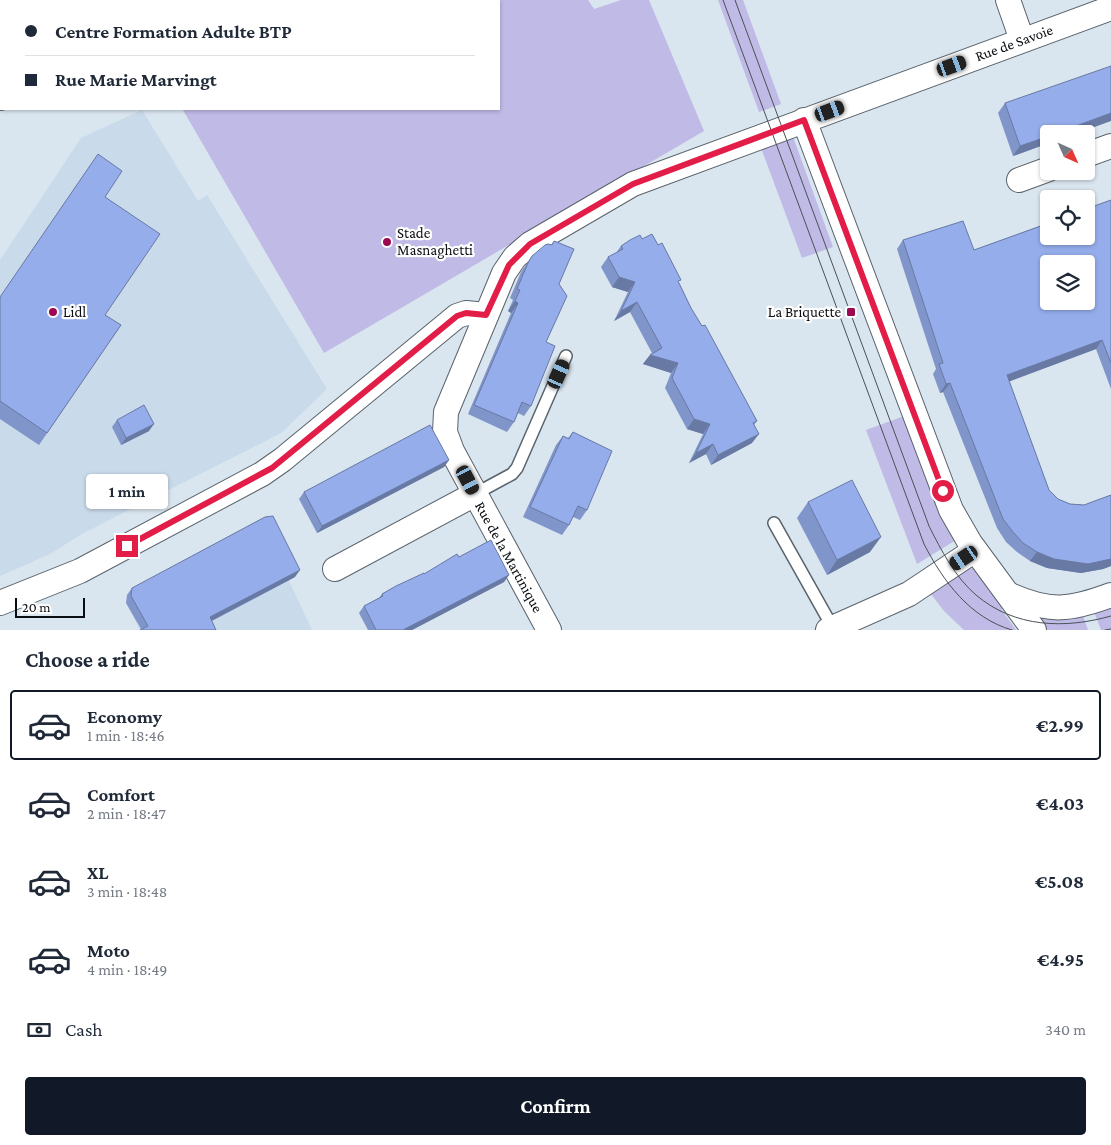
<!DOCTYPE html>
<html lang="en">
<head>
<meta charset="utf-8">
<style>
  body { margin:0; font-family:"Crimson Pro",serif; background:#f6f6f7; color:#1f2937; height:100vh; display:flex; flex-direction:column; font-size:19px; white-space:nowrap }
  * { box-sizing:border-box; margin:0 }
  p { font-size:16px; color:#747a83 }
  .icon { flex:none; width:28px; height:28px; fill:none; stroke:currentColor; stroke-width:2; stroke-linecap:round; stroke-linejoin:round }
  .map { position:relative; height:630px; overflow:hidden }
  .side { display:flex; flex-direction:column; background:#fff; flex:1 }
  .side>* { flex:none }
  .guide { position:absolute; left:0px; top:0px; width:500px; height:110px; box-shadow:0 1px 4px #0004; display:grid; align-content:center; height:110px; padding:0 25px; background:#fff }
  .needle { width:32px; rotate:135deg }
  .controls { position:absolute; left:1040px; top:125px; display:grid; gap:10px }
  .controls a { display:grid; place-items:center; width:55px; height:55px; border-radius:5px; background:#fff; box-shadow:0 1px 4px #0004; font-size:25px }
  .scale { position:absolute; left:15px; bottom:12px; width:70px; box-sizing:border-box; padding-left:5px; border:2px solid #0a0e12; border-top:0; font-size:14px; line-height:18px; white-space:nowrap; color:#0a0e12; -webkit-text-stroke:4px #fff; paint-order:stroke }
  .end { position:absolute; width:22px; height:22px; margin:-11px; border:6px solid #e11d48; background:#fff; box-shadow:0 0 0 2px #fff }
  .from { border-radius:50% }
  .bubble { position:absolute; height:35px; border-radius:5px; background:#fff; box-shadow:0 1px 4px #0004; font-size:16px; font-weight:700; line-height:35px; text-align:center }
  .car { position:absolute; width:15px; height:30px; margin:-15px -8px; border-radius:6px; box-shadow:0 0 4px 1px #0007; background:linear-gradient(#222 24%,#8ab4d8 0 40%,#222 0 76%,#8ab4d8 0 86%,#222 0) }
  .guide b { display:flex; align-items:center; gap:18px; height:48px; font-size:19px }
  .guide b+b { border-top:1px solid #e0e1e3 }
  .guide i { width:12px; height:12px; background:#1f2937 }
  ul { padding:0; list-style:none }
  li { display:flex; align-items:center; gap:15px; height:70px; margin:0 10px 8px; padding:0 15px; border:2px solid transparent; border-radius:5px }
  li div { flex:1 }
  li b { display:block; font-size:19px }
  li em { font-style:normal; font-weight:700 }
  li.on { border-color:#111827 }
  li>.icon { width:45px; height:45px; stroke-width:1.5 }
  h2 { padding:0 25px; font-size:22px; line-height:60px }
  .pay { display:flex; align-items:center; gap:12px; height:55px; padding:0 25px; font-size:19px }
  .pay p { margin-inline-start:auto }
  .cta { display:flex; gap:10px; margin-top:auto; padding:10px 25px }
  .cta a { flex:1; height:58px; border-radius:5px; background:#111827; color:#fff; font-size:20px; font-weight:700; line-height:58px; text-align:center }
  .map>svg:first-child { display:block }
  .built { fill:#c9daea }
  .green { fill:#bfbae6 }
  .lines { fill:none; stroke-linecap:round; stroke-linejoin:round }
  .service-casing { stroke:#59636b; stroke-width:14 }
  .minor-casing { stroke:#59636b; stroke-width:26 }
  .motorway-casing { stroke:#59636b; stroke-width:30 }
  .service { stroke:#fff; stroke-width:11 }
  .minor { stroke:#fff; stroke-width:24 }
  .motorway { stroke:#fff; stroke-width:28 }
  .tram { stroke:#4a5157; stroke-width:1 }
  .wall { fill:#8095ca }
  .shaded-wall { fill:#6879a4 }
  .building { fill:#95adeb; stroke:#6879a4; fill-rule:evenodd }
  .route { stroke:#e11d48; stroke-width:6 }
  .poi-dot { fill:#9d0650; stroke:#fff; stroke-width:2 }
  .labels { text-anchor:middle; stroke-width:4.5; stroke-linejoin:round; paint-order:stroke }
  .street-label { font-size:15px; fill:#0a0e12; stroke:#fff }
  .poi-label { font-size:15px; fill:#0a0e12; stroke:#fff; text-anchor:start }
</style>
</head>
<body>
<div class="map">
<svg width="1111" height="630" viewBox="0 0 1111 630">
  <rect width="100%" height="100%" fill="#d9e5ef"/>
  <g class="built">
    <polygon points="142,110 198,201 207,195 327,389 281,433 111,519 80,535 50,554 0,576 0,260 81,138"/>
    <polygon points="293,577 289,581 312,630 140,630 126,603 127,597 130,593"/>
  </g>
  <g class="green">
    <polygon points="371,0 588,0 594,9 621,0 649,0 704,131 324,353 183,110 186,109 499,109 499,1 368,1"/>
    <polygon points="718,0 743,0 781,104 759,112"/>
    <polygon points="792,134 833,247 802,258 760,145"/>
    <polygon points="907,415 956,540 917,564 866,430"/>
    <polygon points="969,568 977,570 1007,610 1001,609 1016,630 964,630 944,611 931,594 930,592"/>
    <polygon points="1111,604 1111,630 1101,630 1093,609"/>
    <polygon points="1032,612 1082,613 1088,630 1045,630"/>
  </g>
  <g class="lines">
    <g class="service-casing">
      <g id="service">
        <polyline points="475,494 512,474 517,468 566,356"/>
        <polyline points="774,523 833,628"/>
      </g>
    </g>
    <g class="minor-casing">
      <g id="minor">
        <polyline points="1008,0 1022,40"/>
        <polyline points="804,120 951,510 970,543 1034,630"/>
        <polyline points="1086,155 1111,146"/>
        <polyline points="1019,180 1049,169"/>
        <polyline points="335,569 475,494"/>
        <path d="M1010 595C1050 613 1071 610 1111 595"/>
        <polyline points="0,603 80,571 262,474 282,460 457,316 466,313 486,315"/>
        <polyline points="549,630 452,451 445,432 446,412 504,273 515,257 530,244 633,184 1111,8"/>
        <polyline points="828,630 909,594 975,550"/>
      </g>
    </g>
    <g class="motorway-casing">
      <g id="motorway">
        <polyline points="63,1 64,0"/>
        <polyline points="0,96 1,94"/>
      </g>
    </g>
    <use href="#service" class="service"/>
    <use href="#minor" class="minor"/>
    <use href="#motorway" class="motorway"/>
    <g class="tram">
      <path d="M723 0 924 544C943 581 970 618 1012 630"/>
      <path d="M735 0 929 526C941 550 955 577 976 595 1015 628 1065 629 1111 616"/>
      <polyline points="1105,630 1111,629"/>
    </g>
  </g>
  <g class="wall">
    <polygon points="1005,103 1049,134 1049,143 1013,156 998,113"/>
    <polygon points="105,197 105,315 121,325 39,445 0,419 0,297"/>
    <polygon points="1111,200 1111,389 1096,349 1009,381 1049,490 1058,499 1070,504 1084,505 1111,495 1111,566 1103,569 1081,573 1047,568 1030,561 1017,552 1006,542 997,528 943,392 940,393 933,374 936,369 897,249 903,240 974,250"/>
    <polygon points="642,239 679,283 691,308 757,421 754,425 752,443 711,465 706,454 689,463 703,434 687,429 665,388 671,373 643,364 650,355 652,353 630,312 614,321 628,292 612,287 601,267 608,257 616,253 621,246"/>
    <polygon points="554,241 559,284 531,406 524,416 518,413 514,422 507,432 468,414 511,313 508,311 513,300 510,298 521,272 532,256 551,245"/>
    <polygon points="117,420 149,431 121,445 112,427"/>
    <polygon points="573,432 587,510 580,520 573,517 569,525 562,535 523,517 556,445 563,436 568,438"/>
    <polygon points="449,460 444,467 317,533 299,499 304,492"/>
    <polygon points="808,502 870,552 827,575 797,518"/>
    <polygon points="459,557 509,575 504,582 412,630 368,630 359,613 364,606 379,598 382,594"/>
    <polygon points="295,577 212,621 141,629 126,603 127,595 132,588"/>
  </g>
  <g class="shaded-wall">
    <polygon points="1111,113 1111,121 1075,134 1054,134"/>
    <polygon points="1049,136 1049,143 1013,156 1020,146"/>
    <polygon points="619,277 635,282 628,292 612,287"/>
    <polygon points="515,301 518,303 511,313 508,311"/>
    <polygon points="637,302 630,312 614,321 621,311"/>
    <polygon points="1102,340 1096,349 1000,385 1007,375"/>
    <polygon points="650,355 678,363 671,373 643,364"/>
    <polygon points="950,383 943,392 940,393 946,384"/>
    <polygon points="694,419 710,424 703,434 687,429"/>
    <polygon points="154,424 149,431 121,445 126,438"/>
    <polygon points="759,434 752,443 711,465 718,455"/>
    <polygon points="713,444 706,454 689,463 696,453"/>
    <polygon points="449,460 444,467 317,533 322,526"/>
    <polygon points="881,537 870,552 827,575 837,560"/>
    <polygon points="1037,552 1111,559 1111,566 1103,569 1081,573 1047,568 1030,561"/>
    <polygon points="300,570 295,577 205,624 210,617"/>
    <polygon points="509,575 504,582 412,630 403,630"/>
  </g>
  <g class="building">
    <polygon points="1111,66 1111,113 1054,134 1049,134 1049,136 1020,146 1005,103"/>
    <polygon points="98,154 122,171 105,197 160,234 105,315 121,325 47,433 0,401 0,297"/>
    <path d="M1111 200V363L1102 340 1007 375 1049 490 1058 499 1070 504 1084 505 1111 495V559L1088 564 1054 559 1037 552 1023 543 1013 532 1003 519 950 383 946 384 939 364 943 363 903 240 963 221 974 250 1049 223V236H1086V209ZM1049 264H1086V301H1049Z"/>
    <polygon points="652,234 658,245 662,243 681,280 678,281 691,308 702,326 705,325 757,421 753,423 759,434 718,455 713,444 696,453 710,424 694,419 672,378 678,363 650,355 662,348 637,302 621,311 635,282 619,277 608,257 623,249 621,246 630,240 640,235 642,239"/>
    <polygon points="554,241 574,249 559,284 567,296 546,342 555,346 531,406 522,402 514,422 474,405 518,303 515,301 520,290 517,289 528,263 532,256 545,245 548,244 552,245"/>
    <polygon points="144,405 154,424 126,438 117,420"/>
    <polygon points="430,425 449,460 322,526 304,492"/>
    <polygon points="573,432 612,451 587,510 578,506 569,525 530,507 563,436 569,439"/>
    <polygon points="852,480 881,537 837,560 808,502"/>
    <polygon points="273,516 300,570 210,617 216,630 140,630 148,626 131,596 132,588 265,517"/>
    <polygon points="491,540 509,575 403,630 376,630 364,606 383,596 382,594 396,586 424,573 424,574 457,554 459,557"/>
  </g>
  <g class="lines">
    <polyline class="route" points="127,546 272,468 457,316 466,313 486,315 509,265 530,244 633,184 804,120 943,491"/>
  </g>
  <g class="poi-dot">
    <circle cx="387" cy="242" r="5"/>
    <circle cx="53" cy="312" r="5"/>
    <rect x="846" y="307" width="10" height="10" rx="2.5"/>
  </g>
  <g class="labels">
    <g class="street-label">
      <text transform="translate(1014 43) rotate(-20)" y="5">Rue de Savoie</text>
      <text transform="translate(509 557) rotate(61)" y="5">Rue de la Martinique</text>
    </g>
    <g class="poi-label">
      <text x="397" y="238">Stade<tspan x="397" dy="17">Masnaghetti</tspan></text>
      <text x="63" y="317">Lidl</text>
      <text x="841" y="317" text-anchor="end">La Briquette</text>
    </g>
  </g>
</svg>
<div class="controls">
<a><svg class="needle" viewBox="-14 -14 28 28"><path d="M0-13l5 13h-10z" fill="#e53935"/><path d="M0 13l5-13h-10z" fill="#747a83"/></svg></a>
<a><svg class="icon" aria-label="locate" viewBox="0 0 24 24"><circle cx="12" cy="12" r="6"/><path d="M12 2v4M12 18v4M2 12h4M18 12h4"/></svg></a>
<a><svg class="icon" aria-label="layers" viewBox="0 0 24 24"><path d="M12 4l9 5-9 5-9-5zM3 14l9 5 9-5"/></svg></a>
</div>
<div class="scale">20 m</div>
<i class="end from" style="left:943px;top:491px"></i>
<i class="end" style="left:127px;top:546px"></i>
<div class="bubble" style="left:86px;top:474px;width:82px">1 min</div>
<i class="car" style="left:952px;top:66px;rotate:70deg"></i>
<i class="car" style="left:830px;top:111px;rotate:70deg"></i>
<i class="car" style="left:559px;top:374px;rotate:24deg"></i>
<i class="car" style="left:468px;top:480px;rotate:152deg"></i>
<i class="car" style="left:964px;top:558px;rotate:236deg"></i>
<div class="guide">
<b><i class="from"></i>Centre Formation Adulte BTP</b>
<b><i></i>Rue Marie Marvingt</b>
</div>
</div>
<section class="side">
<h2>Choose a ride</h2>
<ul>
<li class="on"><svg class="icon" aria-label="car" viewBox="0 0 24 24"><path d="M5 17H2v-5l4-1 3-4h7l3 4 3 1v5h-3M9 17h6M6 11h13"/><circle cx="7" cy="17" r="2"/><circle cx="17" cy="17" r="2"/></svg><div><b>Economy</b><p>1 min · 18:46</p></div><em>€2.99</em></li>
<li><svg class="icon" aria-label="car" viewBox="0 0 24 24"><path d="M5 17H2v-5l4-1 3-4h7l3 4 3 1v5h-3M9 17h6M6 11h13"/><circle cx="7" cy="17" r="2"/><circle cx="17" cy="17" r="2"/></svg><div><b>Comfort</b><p>2 min · 18:47</p></div><em>€4.03</em></li>
<li><svg class="icon" aria-label="car" viewBox="0 0 24 24"><path d="M5 17H2v-5l4-1 3-4h7l3 4 3 1v5h-3M9 17h6M6 11h13"/><circle cx="7" cy="17" r="2"/><circle cx="17" cy="17" r="2"/></svg><div><b>XL</b><p>3 min · 18:48</p></div><em>€5.08</em></li>
<li><svg class="icon" aria-label="car" viewBox="0 0 24 24"><path d="M5 17H2v-5l4-1 3-4h7l3 4 3 1v5h-3M9 17h6M6 11h13"/><circle cx="7" cy="17" r="2"/><circle cx="17" cy="17" r="2"/></svg><div><b>Moto</b><p>4 min · 18:49</p></div><em>€4.95</em></li>
</ul>
<div class="pay"><svg class="icon" aria-label="cash" viewBox="0 0 24 24"><path d="M3 7h18v10H3z"/><circle cx="12" cy="12" r="2"/></svg>Cash<p>340 m</p></div>
<div class="cta"><a>Confirm</a></div>
</section>
</body>
</html>
